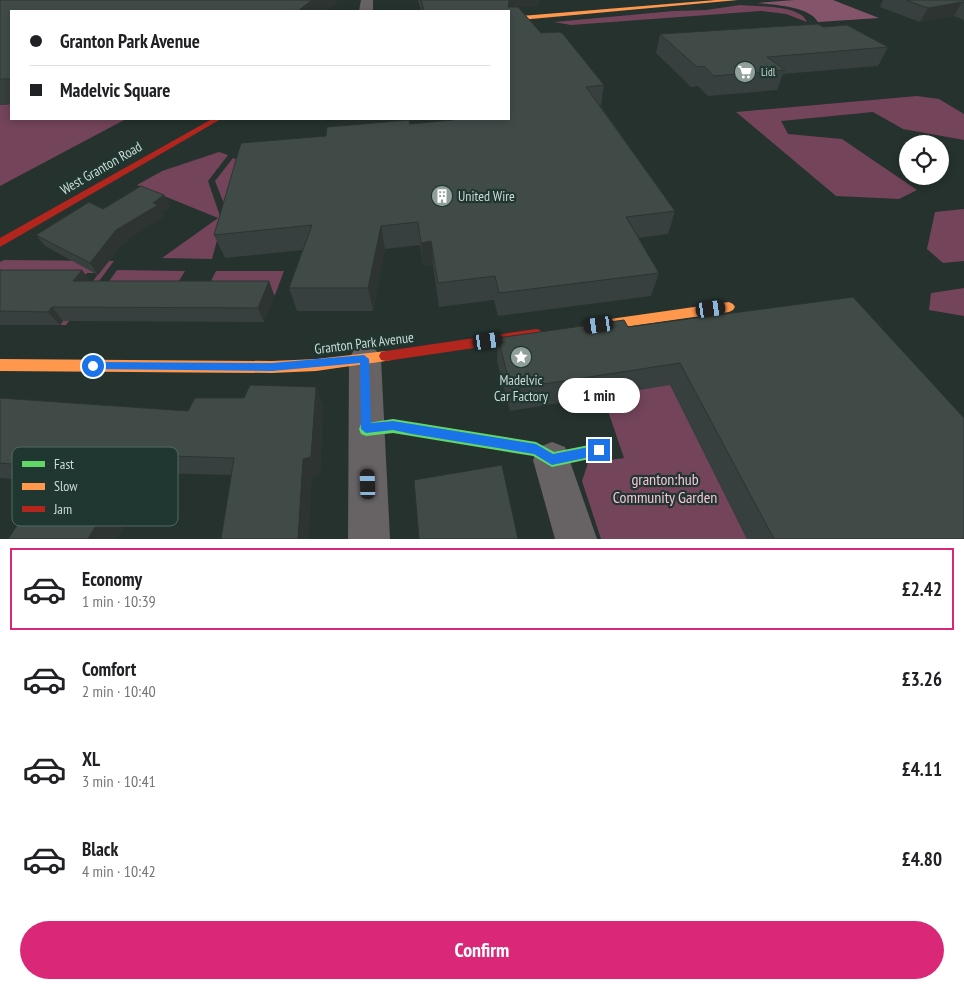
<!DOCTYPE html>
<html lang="en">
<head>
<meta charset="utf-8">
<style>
  body { margin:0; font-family:"PT Sans Narrow",sans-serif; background:#f6f6f6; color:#202124; height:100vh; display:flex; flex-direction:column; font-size:19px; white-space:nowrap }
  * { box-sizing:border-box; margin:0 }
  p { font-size:16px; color:#757577 }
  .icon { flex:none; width:28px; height:28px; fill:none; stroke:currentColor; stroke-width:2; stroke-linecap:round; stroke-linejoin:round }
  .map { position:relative; height:539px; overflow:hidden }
  .panel { display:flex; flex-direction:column; background:#fff; flex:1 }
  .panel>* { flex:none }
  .hud { position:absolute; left:10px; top:10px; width:500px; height:110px; border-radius:0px; box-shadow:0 2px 8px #0003; display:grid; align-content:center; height:110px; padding:0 20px; background:#fff }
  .tools { position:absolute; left:899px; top:135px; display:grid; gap:10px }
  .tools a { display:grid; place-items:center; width:50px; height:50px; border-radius:50%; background:#fff; box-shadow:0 2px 8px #0003; font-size:25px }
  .end { position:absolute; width:22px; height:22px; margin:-11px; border:6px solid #1a73e8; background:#fff; box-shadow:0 0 0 2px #fff }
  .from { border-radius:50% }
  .bubble { position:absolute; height:35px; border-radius:18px; background:#fff; box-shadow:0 2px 8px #0003; font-size:16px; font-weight:700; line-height:35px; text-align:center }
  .car { position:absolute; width:15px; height:30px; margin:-15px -8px; border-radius:6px; box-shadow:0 0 4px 1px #0007; background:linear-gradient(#222 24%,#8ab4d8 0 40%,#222 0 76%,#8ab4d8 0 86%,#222 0) }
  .hud b { display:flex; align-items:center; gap:18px; height:48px; font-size:19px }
  .hud b+b { border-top:1px solid #e0e0e0 }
  .hud i { width:12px; height:12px; background:#202124 }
  ul { padding:9px 0 0; list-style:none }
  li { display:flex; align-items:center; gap:15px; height:82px; margin:0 10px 8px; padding:0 10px; border:2px solid transparent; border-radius:0px }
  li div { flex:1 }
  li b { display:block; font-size:19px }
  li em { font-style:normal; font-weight:700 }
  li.current { border-color:#db2777 }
  li>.icon { width:45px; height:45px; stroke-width:1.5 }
  .cta { display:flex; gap:10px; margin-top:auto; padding:10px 20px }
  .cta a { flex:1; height:58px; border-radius:30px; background:#db2777; color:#fff; font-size:20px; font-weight:700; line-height:58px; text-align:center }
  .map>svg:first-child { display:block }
  .green { fill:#74445a }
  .forest { fill:#84546a }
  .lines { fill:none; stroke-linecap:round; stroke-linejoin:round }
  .street { fill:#676264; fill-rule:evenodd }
  .fast { fill:#63d668; fill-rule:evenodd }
  .slow { fill:#ff974d; fill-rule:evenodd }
  .jam { fill:#b3261e; fill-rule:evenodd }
  .wall { fill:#37403e }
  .shaded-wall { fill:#2d3432 }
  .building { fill:#404b48; stroke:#2d3432 }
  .route { fill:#1a73e8 }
  .labels { text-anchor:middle; stroke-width:4.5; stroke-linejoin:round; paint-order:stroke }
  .far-poi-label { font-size:11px; fill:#cbd9d4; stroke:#203731; text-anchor:start }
  .street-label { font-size:14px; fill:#cbd9d4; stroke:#203731 }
  .poi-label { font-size:14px; fill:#cbd9d4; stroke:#203731; text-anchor:start }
  .near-park-label { font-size:16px; fill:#f9c2d9; stroke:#203731 }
  .key { fill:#203731; stroke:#536862; stroke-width:1 }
  .key-label { font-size:14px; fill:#cbd9d4 }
</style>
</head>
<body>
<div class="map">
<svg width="964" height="539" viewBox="0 0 964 539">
  <rect width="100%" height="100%" fill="#25322e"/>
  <g class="green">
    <path d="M740 5C756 7 800 4 807 22L786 14 761 11 571 25 554 22 674 11 706 10Z"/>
    <polygon points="917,96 939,99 964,114 964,140 903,129 873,112 781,121 788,134 842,139 917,190 899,199 836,196 736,112"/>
    <polygon points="11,104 11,119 126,119 0,186 0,105"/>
    <polygon points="219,152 228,155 208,181 222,222 212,259 162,258 218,218 137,185 162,171"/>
    <polygon points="233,158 249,165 233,227 215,181"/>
    <polygon points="964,209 964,261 943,263 927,249 935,212"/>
    <polygon points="4,260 114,261 66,325 60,325 99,273 87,273 74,288 0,283 0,262"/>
    <polygon points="117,270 185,271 171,294 100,294"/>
    <polygon points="216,271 284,271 275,295 204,295"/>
    <polygon points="964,288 964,316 929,310 931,293"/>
    <polygon points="651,346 747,539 601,539 582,481 588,463 624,458 603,396"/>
  </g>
  <path class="forest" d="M794 0H833L879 18 818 22C809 6 774 5 757 3Z"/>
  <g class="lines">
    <g class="street">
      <polygon points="361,0 373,0 373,11 359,11"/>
      <polygon points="365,346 376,350 381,359 390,539 348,539 349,359 354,350"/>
      <polygon points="552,442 565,447 597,539 555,539 533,460 539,447"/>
    </g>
    <polygon class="fast" points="393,419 536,442 554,452 599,443 604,445 607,450 604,455 599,457 552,467 533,456 393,433 366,436 361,434 359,429 361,424"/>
    <g class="slow">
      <polygon points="716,0 738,0 509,21 509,17"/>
      <polygon points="729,302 733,304 735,307 733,310 729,312 589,332 585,330 583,327 585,324 589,322"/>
      <polygon points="386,351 391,352 393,356 391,360 386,361 316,371 272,373 0,371 0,359 272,361 316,359"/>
    </g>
    <g class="jam">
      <polygon points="212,119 221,119 0,247 0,238"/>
      <polygon points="536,329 540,330 542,334 540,338 536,339 386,361 381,360 379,356 381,352 386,351"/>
    </g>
  </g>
  <g class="wall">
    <polygon points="418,0 539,0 539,6 517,7 541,33 604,85 601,105 600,105 675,211 668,234 638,238 659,273 651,296 498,316 494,300 439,307 433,265 423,266 420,245 385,249 373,311 297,311 289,288 303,250 225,258 214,235 326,136 410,124 453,120 453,119 509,119 509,11 421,11"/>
    <polygon points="883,0 964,0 964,20 954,16 920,22 880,7"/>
    <polygon points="823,27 888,47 878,66 783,74 777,90 708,96 698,86 691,87 656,53 660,34"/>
    <polygon points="0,79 11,79 11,104 0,105"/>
    <polygon points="164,195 170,207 162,212 164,216 124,242 98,275 45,246 36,235 103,209"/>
    <polygon points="0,270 90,281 269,281 274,295 264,322 63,321 60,325 0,325"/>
    <polygon points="628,327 964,539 747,539 670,385 510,411 497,361 498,338"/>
    <polygon points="316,387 323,406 320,475 312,477 231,475 157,473 147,491 144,491 117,539 8,539 47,482 0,478 0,398 188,411 244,398"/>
  </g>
  <g class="shaded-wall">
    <polygon points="312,0 337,0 337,3 327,11 298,11"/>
    <polygon points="505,0 539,0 539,6 509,8"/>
    <polygon points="962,2 954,16 920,22 928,8"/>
    <polygon points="164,195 170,207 162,212 164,216 124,242 98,275 90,263 116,230 153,203"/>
    <polygon points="381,226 385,249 373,311 368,288"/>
    <polygon points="431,241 433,265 423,266 421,243"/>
    <polygon points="82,270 92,283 73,281"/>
    <polygon points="269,281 274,295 264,322 258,308"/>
    <polygon points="52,307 63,321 60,325 48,312"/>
    <polygon points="316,387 323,406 320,475 312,477 309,539 298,539 303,459"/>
    <polygon points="140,455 157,473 147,491 129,474"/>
    <polygon points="126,474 144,491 117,539 88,539"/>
  </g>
  <g class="building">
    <polygon points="0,0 312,0 298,11 11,11 11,79 0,79"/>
    <polygon points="421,0 509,0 508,7 518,7 541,33 560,32 563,34 604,85 586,87 675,211 626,217 659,273 499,293 495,276 438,283 431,241 421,243 418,222 381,226 368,288 289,288 312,225 214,235 241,143 326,136 327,127 409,120 410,124 453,120 453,119 509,119 509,11 424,11"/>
    <polygon points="906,0 964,0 964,3 962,2 928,8"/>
    <polygon points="818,24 823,27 847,25 888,47 767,57 785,70 714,76 704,66 697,67 660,34"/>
    <polygon points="141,186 164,195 153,203 158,205 116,230 90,263 36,235 89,202 103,209"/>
    <polygon points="0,270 82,270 73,281 269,281 258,308 52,307 48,312 0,311"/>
    <polygon points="853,297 964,418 964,539 774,539 680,363 511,389 498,338 624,320 628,327"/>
    <polygon points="250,385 316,387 311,457 303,459 298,539 221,539 234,458 140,455 129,474 126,474 88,539 8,539 56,468 0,463 0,398 188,411 195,398 244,398"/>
    <polygon points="502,465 518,539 419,539 414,480"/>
  </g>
  <polygon class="route" points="364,355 369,359 371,423 393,421 536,444 553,454 599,445 603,446 604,450 603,453 599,455 552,465 534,454 412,434 393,430 366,433 361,429 360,363 272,371 93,369 88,366 93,362 272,363"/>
  <defs>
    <g id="supermarket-disc" transform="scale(1.125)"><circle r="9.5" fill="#919f9a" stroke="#203731"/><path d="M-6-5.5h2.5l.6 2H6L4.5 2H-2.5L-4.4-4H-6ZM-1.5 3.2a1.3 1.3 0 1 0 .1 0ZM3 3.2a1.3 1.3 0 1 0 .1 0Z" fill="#fff"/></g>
    <g id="building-disc" transform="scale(1.125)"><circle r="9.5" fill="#919f9a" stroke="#203731"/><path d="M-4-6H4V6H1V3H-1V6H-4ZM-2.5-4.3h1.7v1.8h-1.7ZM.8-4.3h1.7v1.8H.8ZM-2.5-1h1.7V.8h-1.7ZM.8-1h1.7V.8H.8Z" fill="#fff"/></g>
    <g id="sight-disc" transform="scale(1.125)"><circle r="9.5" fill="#919f9a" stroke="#203731"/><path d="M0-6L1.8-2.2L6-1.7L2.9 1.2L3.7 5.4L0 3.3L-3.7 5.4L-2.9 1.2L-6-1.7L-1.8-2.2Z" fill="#fff"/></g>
  </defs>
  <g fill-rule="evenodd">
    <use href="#supermarket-disc" x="745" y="72"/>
    <use href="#building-disc" x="442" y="196"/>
    <use href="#sight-disc" x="521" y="357"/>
  </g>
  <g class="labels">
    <g class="far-poi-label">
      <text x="761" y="76">Lidl</text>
    </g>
    <g class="street-label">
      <text transform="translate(101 168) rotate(-30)" y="5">West Granton Road</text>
      <text transform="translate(364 343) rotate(-7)" y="5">Granton Park Avenue</text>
    </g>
    <g class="poi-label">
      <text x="458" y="201">United Wire</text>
      <text x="521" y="385" text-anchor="middle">Madelvic<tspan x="521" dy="16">Car Factory</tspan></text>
    </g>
    <g class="near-park-label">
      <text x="665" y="485">granton:hub<tspan x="665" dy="18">Community Garden</tspan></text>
    </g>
  </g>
  <rect x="12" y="447" width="166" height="79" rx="8" class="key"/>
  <rect x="22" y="461" width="23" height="6" fill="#63d668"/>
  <rect x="22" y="483" width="23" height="7" fill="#ff974d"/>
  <rect x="22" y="506" width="23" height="6" fill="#b3261e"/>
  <g class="key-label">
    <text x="54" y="469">Fast</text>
    <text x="54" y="491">Slow</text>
    <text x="54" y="514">Jam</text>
  </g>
</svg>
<div class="tools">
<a><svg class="icon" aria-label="locate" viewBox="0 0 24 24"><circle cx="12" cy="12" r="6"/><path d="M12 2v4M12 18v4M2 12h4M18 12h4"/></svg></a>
</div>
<i class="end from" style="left:93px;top:366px"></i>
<i class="end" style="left:599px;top:450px"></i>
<div class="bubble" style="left:558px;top:378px;width:82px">1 min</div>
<i class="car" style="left:711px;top:309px;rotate:82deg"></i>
<i class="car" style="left:599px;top:325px;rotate:262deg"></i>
<i class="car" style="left:488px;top:341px;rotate:82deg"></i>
<i class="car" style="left:368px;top:484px;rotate:358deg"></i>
<div class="hud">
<b><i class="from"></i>Granton Park Avenue</b>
<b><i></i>Madelvic Square</b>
</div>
</div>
<section class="panel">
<ul>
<li class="current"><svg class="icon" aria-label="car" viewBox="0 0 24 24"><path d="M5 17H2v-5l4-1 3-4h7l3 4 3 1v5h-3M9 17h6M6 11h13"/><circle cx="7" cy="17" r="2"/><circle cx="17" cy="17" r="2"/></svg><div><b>Economy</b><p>1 min · 10:39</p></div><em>£2.42</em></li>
<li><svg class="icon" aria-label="car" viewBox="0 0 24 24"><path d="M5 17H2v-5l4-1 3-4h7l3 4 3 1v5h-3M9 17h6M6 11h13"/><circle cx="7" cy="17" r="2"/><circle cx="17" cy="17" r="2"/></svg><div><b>Comfort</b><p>2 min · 10:40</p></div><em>£3.26</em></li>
<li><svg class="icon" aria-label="car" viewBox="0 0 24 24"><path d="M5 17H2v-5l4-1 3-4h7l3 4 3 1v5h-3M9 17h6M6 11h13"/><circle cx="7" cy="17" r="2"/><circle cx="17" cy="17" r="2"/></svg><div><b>XL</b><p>3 min · 10:41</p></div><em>£4.11</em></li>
<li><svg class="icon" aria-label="car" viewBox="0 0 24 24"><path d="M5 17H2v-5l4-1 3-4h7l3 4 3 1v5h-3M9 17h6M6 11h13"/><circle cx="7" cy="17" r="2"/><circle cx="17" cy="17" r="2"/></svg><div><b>Black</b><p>4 min · 10:42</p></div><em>£4.80</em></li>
</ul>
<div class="cta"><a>Confirm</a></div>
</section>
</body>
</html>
